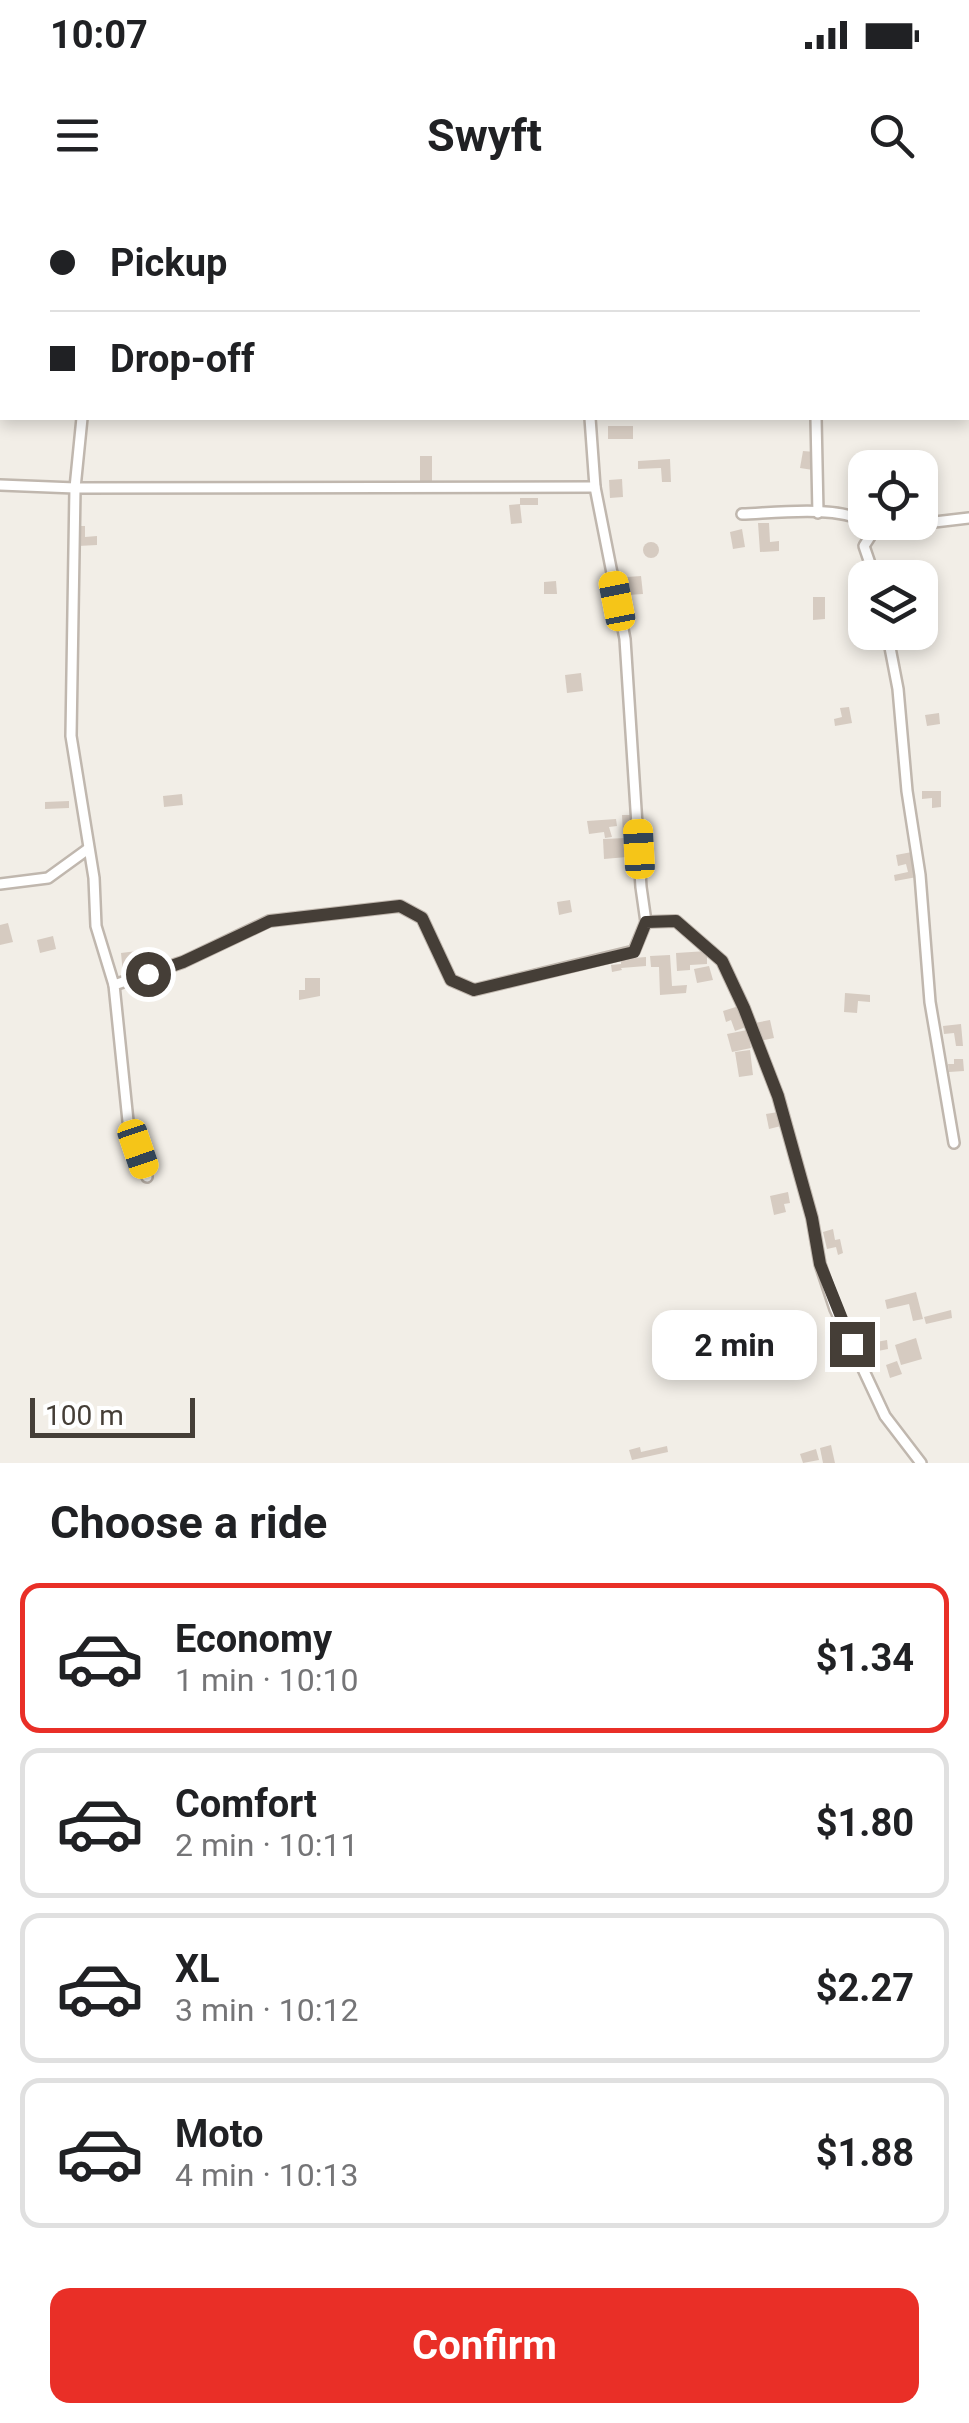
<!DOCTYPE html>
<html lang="en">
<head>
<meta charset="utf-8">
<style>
  body { margin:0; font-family:Roboto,sans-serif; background:#f6f6f6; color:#202124; height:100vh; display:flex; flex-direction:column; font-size:38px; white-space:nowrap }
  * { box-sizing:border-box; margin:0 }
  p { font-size:32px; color:#757577 }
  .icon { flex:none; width:55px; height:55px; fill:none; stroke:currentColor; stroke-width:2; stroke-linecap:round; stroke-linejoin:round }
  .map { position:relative; height:1263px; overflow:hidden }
  .details { display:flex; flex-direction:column; background:#fff; flex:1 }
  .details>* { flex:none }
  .guide { position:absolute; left:0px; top:0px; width:970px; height:220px; box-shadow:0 5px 15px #0003; display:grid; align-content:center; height:220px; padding:0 50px; background:#fff }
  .controls { position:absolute; left:848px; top:250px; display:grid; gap:20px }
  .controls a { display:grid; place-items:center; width:90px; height:90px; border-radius:20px; background:#fff; box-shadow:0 5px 15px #0003; font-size:50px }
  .scale { position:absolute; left:30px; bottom:25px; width:165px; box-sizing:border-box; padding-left:10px; border:5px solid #453e37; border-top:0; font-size:28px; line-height:35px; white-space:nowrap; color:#453e37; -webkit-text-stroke:8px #fff; paint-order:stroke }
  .end { position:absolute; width:45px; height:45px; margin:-22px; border:12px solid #453e37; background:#fff; box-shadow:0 0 0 5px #fff }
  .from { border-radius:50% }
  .bubble { position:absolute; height:70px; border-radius:20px; background:#fff; box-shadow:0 5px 15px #0003; font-size:32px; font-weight:700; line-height:70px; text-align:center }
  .car { position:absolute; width:30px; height:60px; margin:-30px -15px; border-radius:12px; box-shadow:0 0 8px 2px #0007; background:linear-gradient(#f5c518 24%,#345 0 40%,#f5c518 0 76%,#345 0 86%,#f5c518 0) }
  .guide b { display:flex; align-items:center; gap:35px; height:95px; font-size:38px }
  .guide b+b { border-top:2px solid #e0e0e0 }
  .guide i { width:25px; height:25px; background:#202124 }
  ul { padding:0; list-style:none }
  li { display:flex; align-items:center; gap:30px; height:150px; margin:0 20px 15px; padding:0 30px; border:5px solid #e0e0e0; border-radius:20px }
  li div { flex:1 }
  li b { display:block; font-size:38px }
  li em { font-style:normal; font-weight:700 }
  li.current { border-color:#e92f27 }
  li>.icon { width:90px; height:90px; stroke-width:1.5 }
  h2 { padding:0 50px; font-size:45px; line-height:120px }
  .primary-button { display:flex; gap:20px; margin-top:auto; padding:20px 50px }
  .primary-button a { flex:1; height:115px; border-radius:20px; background:#e92f27; color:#fff; font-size:40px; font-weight:700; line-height:115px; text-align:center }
  .status { display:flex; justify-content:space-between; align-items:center; height:70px; padding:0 50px; background:#fff; direction:ltr }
  .status svg { height:28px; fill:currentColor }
  header { display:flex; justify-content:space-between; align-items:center; height:130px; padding:0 50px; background:#fff; font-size:45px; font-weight:700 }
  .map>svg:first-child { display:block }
  .building { fill:#d6cbc1 }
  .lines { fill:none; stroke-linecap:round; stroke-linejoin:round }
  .minor-casing { stroke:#c0b7ae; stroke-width:14 }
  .minor { stroke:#fff; stroke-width:9 }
  .route { stroke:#453e37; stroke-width:12 }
</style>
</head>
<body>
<div class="status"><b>10:07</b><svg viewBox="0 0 49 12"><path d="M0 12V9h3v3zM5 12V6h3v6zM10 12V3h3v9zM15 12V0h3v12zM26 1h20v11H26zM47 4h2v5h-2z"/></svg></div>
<header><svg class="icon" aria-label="menu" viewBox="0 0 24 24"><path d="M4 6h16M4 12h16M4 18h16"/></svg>Swyft<svg class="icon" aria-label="search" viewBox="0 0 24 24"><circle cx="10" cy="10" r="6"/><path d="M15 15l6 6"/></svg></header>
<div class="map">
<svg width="969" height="1263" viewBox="0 0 969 1263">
  <rect width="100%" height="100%" fill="#f2eee7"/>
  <g class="building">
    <rect x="608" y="226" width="25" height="13"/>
    <polygon points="803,251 815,252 813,270 800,268"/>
    <rect x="420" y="256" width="12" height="25"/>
    <polygon points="670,259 671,282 662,282 661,268 638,269 638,261"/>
    <polygon points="622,279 623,297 610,298 609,280"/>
    <polygon points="520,298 538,298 538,305 520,305 522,323 511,324 509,305 520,304"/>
    <polygon points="758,323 769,323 770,342 779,341 779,351 760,352"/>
    <polygon points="77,326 85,326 85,337 97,336 97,345 78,346"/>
    <polygon points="742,329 745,347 733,349 730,332"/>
    <circle cx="651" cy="350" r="8"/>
    <polygon points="641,376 643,394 628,395 627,377"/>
    <polygon points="556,381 557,394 544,394 544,382"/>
    <polygon points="813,397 825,397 825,419 813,420"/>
    <polygon points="581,473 583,491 567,493 565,475"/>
    <polygon points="849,507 852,523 835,526 834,519 842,517 840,508"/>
    <polygon points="939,513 940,524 927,526 925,515"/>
    <polygon points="922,591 941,591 941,607 932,608 932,598 922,599"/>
    <polygon points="182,594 183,605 164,607 163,596"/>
    <polygon points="69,601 69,608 45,609 45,602"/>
    <polygon points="622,615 631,615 632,634 623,635"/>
    <polygon points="616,619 617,626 609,627 612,637 605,638 604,632 589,634 587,621"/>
    <polygon points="626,638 627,657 604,659 603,639"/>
    <polygon points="912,652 917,677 895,681 894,675 908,672 906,664 898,666 896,655"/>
    <polygon points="570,700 572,712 559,715 557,702"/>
    <polygon points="8,723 13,742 0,745 0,725"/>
    <polygon points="53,736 56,749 40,753 37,740"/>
    <polygon points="137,751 140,772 123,774 121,753"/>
    <polygon points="707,751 707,764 690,765 690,770 677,771 676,753"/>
    <polygon points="670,755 672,786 687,785 686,793 660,795 659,767 651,767 650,756"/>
    <polygon points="646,757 646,766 621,768 622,770 612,772 611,765 621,764 621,759"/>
    <polygon points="709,766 713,780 697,783 694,769"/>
    <polygon points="305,778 320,778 320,796 299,800 299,790 305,790"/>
    <polygon points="845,793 870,795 870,802 858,801 857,813 844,812"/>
    <polygon points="739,806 746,827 735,831 731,820 726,822 723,811"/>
    <polygon points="770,820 774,838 759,841 755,823"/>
    <polygon points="961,824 963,846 956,846 954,833 944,834 943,826"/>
    <polygon points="747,830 751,848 732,852 727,834"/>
    <polygon points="750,850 753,875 739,877 735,852"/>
    <polygon points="954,859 963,859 964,871 949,872 948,864 954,864"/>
    <polygon points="778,912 781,926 769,929 766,914"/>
    <polygon points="788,992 790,1003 784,1004 786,1012 774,1015 770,996"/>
    <polygon points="833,1029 835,1040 840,1039 843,1053 838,1055 836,1047 827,1049 823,1032"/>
    <polygon points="916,1092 923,1119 913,1121 909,1104 887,1109 885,1100"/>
    <polygon points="951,1110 952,1118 926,1124 924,1117"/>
    <polygon points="916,1138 922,1159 901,1165 895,1145"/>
    <polygon points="887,1140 888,1149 868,1153 866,1144"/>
    <polygon points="897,1161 902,1174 890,1178 886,1165"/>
    <polygon points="831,1245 835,1263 823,1263 820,1248"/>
    <polygon points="667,1246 668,1252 632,1260 629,1250 640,1247 641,1252"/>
    <polygon points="816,1249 819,1260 803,1263 800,1254"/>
  </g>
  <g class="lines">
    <g class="minor-casing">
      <g id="minor">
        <polyline points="105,0 105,2"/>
        <polyline points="557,0 558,2"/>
        <polyline points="813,0 813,2"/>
        <polyline points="82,218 75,288 71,536 94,678 96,726 114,785"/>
        <polyline points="590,218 595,287 625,439 641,687 646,722"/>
        <polyline points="816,218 818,313"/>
        <polyline points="0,285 75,288 595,287"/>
        <path d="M742 314C774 313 838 305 865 322"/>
        <polyline points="866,322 875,329 969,318"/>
        <polyline points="875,329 864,346 875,378"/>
        <polyline points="887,432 898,489 907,591 920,675 930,802 954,943"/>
        <polyline points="0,684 48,678 88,649"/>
        <polyline points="147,977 128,921 114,785 183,762 269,721 400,706 422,718 451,780 474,790 634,751 646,722 676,721 722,761 744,808 778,896 812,1018 820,1064 835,1109 885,1216 921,1263"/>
      </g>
    </g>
    <use href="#minor" class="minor"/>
  </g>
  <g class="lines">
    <polyline class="route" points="148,774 183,762 270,721 400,706 422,718 451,780 474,790 634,752 646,722 676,721 722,761 744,808 778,896 812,1018 820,1064 852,1144"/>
  </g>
</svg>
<div class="controls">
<a><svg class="icon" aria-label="locate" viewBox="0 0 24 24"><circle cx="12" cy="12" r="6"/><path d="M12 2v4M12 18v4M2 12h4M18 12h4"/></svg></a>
<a><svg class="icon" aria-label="layers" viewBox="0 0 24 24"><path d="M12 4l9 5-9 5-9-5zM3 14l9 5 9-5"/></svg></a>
</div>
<div class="scale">100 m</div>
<i class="end from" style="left:148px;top:774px"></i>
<i class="end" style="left:852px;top:1144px"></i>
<div class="bubble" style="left:652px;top:1110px;width:165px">2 min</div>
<i class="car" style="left:617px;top:401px;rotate:349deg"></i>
<i class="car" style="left:639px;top:649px;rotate:357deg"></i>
<i class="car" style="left:138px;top:949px;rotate:161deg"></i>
<div class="guide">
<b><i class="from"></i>Pickup</b>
<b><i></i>Drop-off</b>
</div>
</div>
<section class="details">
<h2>Choose a ride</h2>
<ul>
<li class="current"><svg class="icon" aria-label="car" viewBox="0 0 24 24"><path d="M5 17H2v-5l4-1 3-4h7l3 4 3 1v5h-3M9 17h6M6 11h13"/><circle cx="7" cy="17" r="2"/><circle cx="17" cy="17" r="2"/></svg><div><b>Economy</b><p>1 min · 10:10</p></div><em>$1.34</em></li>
<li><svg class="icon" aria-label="car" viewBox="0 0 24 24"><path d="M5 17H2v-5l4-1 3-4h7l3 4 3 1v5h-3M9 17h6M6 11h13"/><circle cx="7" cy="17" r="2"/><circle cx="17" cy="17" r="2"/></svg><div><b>Comfort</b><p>2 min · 10:11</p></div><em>$1.80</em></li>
<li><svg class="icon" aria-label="car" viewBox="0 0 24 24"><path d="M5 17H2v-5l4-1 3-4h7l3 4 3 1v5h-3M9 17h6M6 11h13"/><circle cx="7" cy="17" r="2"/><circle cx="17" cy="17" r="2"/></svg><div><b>XL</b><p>3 min · 10:12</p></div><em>$2.27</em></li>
<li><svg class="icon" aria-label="car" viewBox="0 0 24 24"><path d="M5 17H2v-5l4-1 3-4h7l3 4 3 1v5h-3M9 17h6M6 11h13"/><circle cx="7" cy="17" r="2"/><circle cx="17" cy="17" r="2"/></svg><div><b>Moto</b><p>4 min · 10:13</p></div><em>$1.88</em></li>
</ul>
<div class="primary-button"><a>Confirm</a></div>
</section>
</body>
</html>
